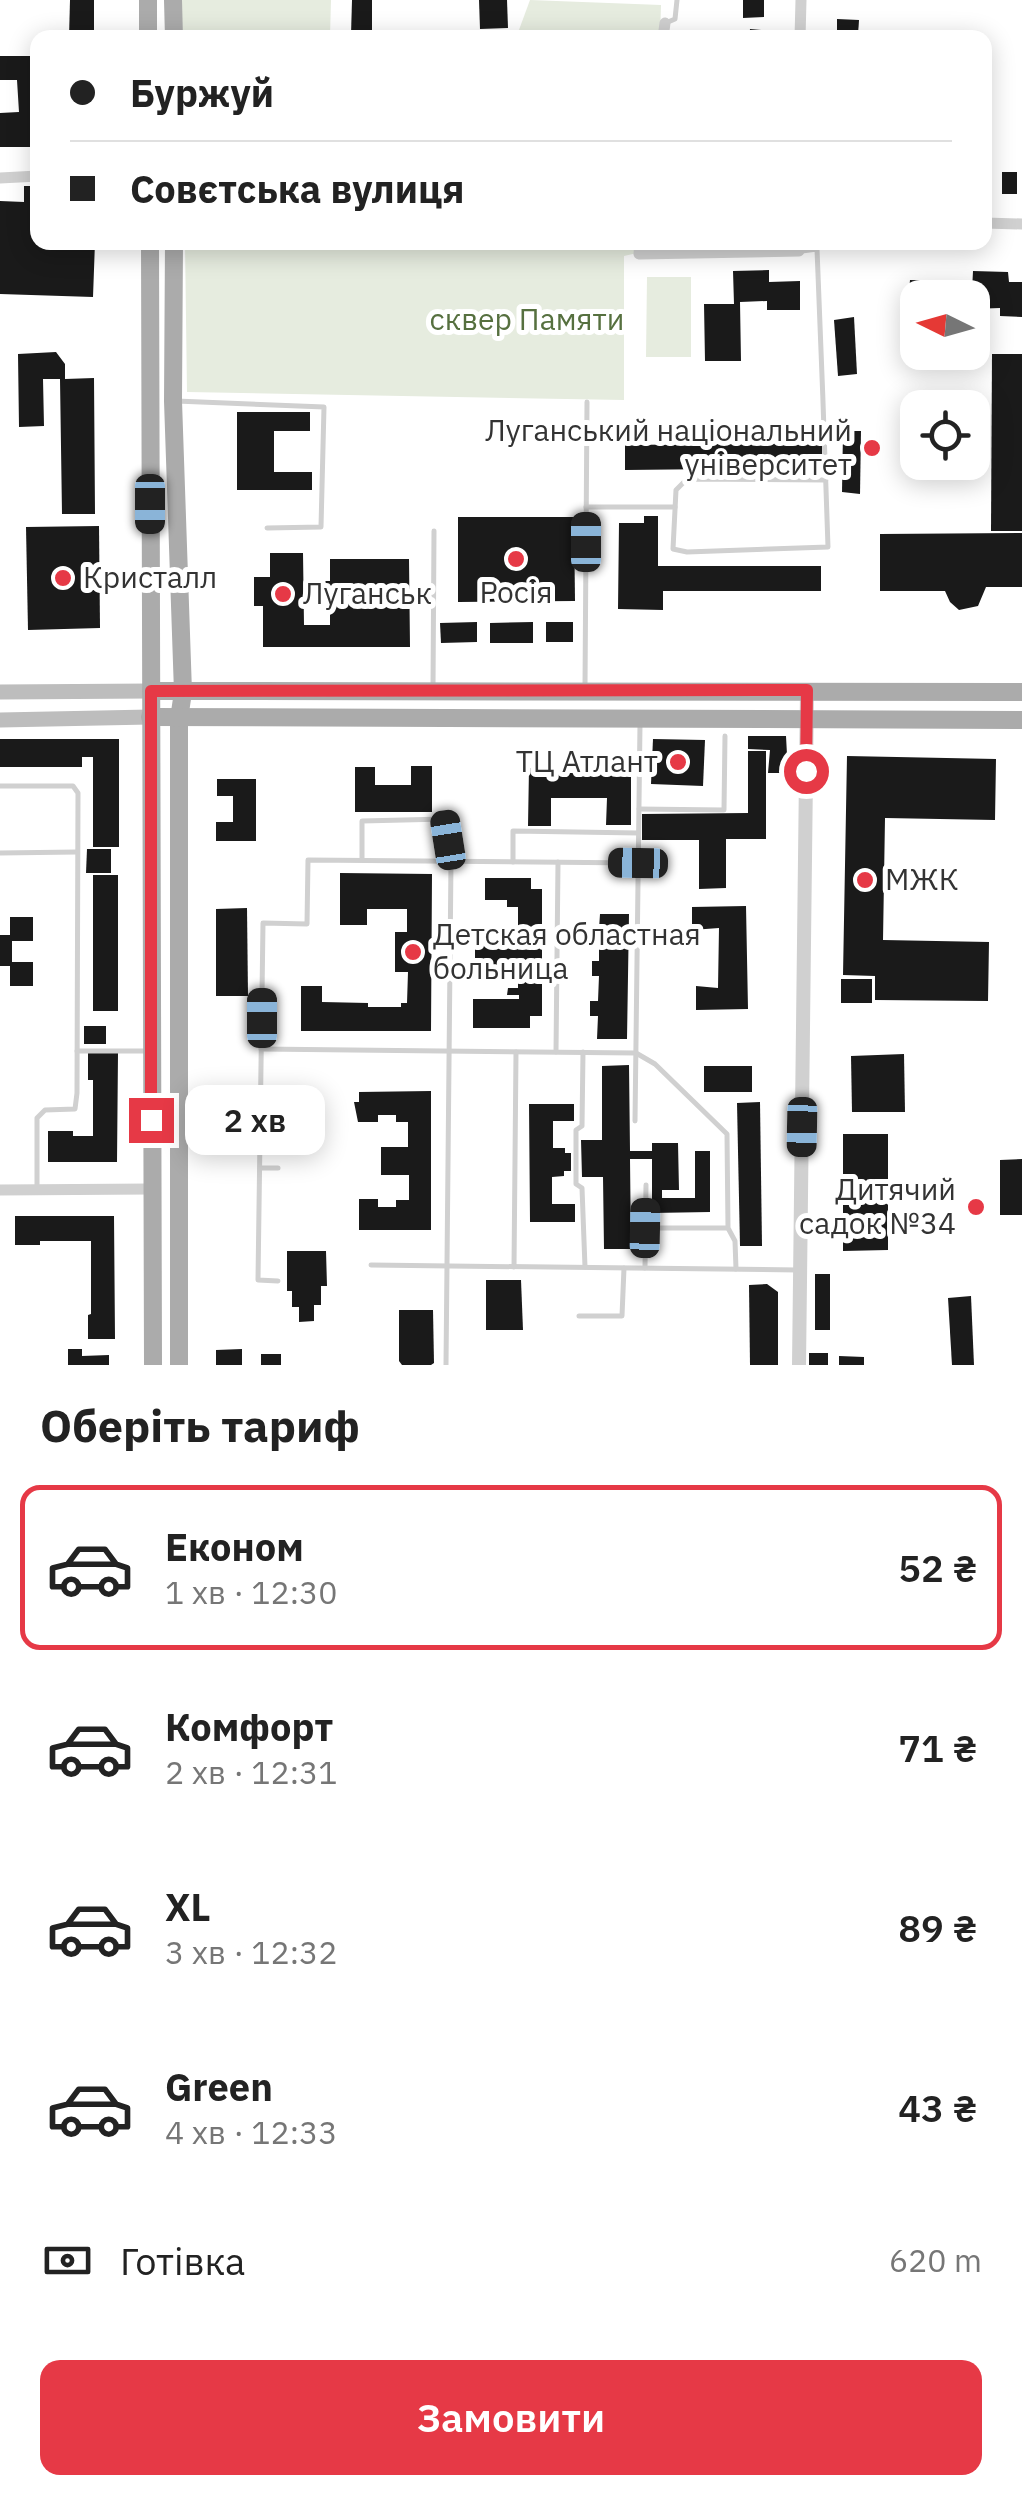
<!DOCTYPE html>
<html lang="uk">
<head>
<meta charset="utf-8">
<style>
  body { margin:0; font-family:"IBM Plex Sans",sans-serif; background:#f6f6f6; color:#222; height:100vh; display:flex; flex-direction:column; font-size:38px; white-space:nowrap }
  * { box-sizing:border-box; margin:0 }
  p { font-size:32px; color:#767676 }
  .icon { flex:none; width:55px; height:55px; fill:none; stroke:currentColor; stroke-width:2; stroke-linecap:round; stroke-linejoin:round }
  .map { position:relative; height:1365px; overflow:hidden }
  .side { display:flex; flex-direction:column; background:#fff; flex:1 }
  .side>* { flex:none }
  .hud { position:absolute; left:30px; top:30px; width:962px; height:220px; border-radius:20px; box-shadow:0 5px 25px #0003; display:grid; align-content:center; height:220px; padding:0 40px; background:#fff }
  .needle { width:65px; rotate:275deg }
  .tools { position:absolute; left:900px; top:280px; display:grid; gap:20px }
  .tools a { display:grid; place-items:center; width:90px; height:90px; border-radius:20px; background:#fff; box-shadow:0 5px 25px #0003; font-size:50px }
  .end { position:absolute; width:45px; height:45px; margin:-22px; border:12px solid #e63946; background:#fff; box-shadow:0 0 0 5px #fff }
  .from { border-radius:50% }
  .bubble { position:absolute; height:70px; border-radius:20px; background:#fff; box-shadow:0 5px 25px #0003; font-size:32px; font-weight:600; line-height:70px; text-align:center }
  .car { position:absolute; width:30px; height:60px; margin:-30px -15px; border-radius:12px; box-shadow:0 0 8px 2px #0007; background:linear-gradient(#222 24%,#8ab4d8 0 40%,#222 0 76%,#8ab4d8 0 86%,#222 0) }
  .hud b { display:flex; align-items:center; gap:35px; height:95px; font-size:38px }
  .hud b+b { border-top:2px solid #e0e0e0 }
  .hud i { width:25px; height:25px; background:#222 }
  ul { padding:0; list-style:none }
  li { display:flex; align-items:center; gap:30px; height:165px; margin:0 20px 15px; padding:0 20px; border:5px solid transparent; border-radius:20px }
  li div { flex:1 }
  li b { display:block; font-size:38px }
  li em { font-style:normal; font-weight:600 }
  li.current { border-color:#e63946 }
  li>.icon { width:90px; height:90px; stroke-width:1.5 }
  h2 { padding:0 40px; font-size:45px; line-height:120px }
  .pay { display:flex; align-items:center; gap:25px; height:110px; padding:0 40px; font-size:38px }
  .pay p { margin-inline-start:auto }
  .primary-button { display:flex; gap:20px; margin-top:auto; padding:20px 40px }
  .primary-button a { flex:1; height:115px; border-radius:20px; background:#e63946; color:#fff; font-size:40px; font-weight:600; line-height:115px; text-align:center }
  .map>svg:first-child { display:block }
  .green { fill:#e6ecdf }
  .building { fill:#1a1a1a }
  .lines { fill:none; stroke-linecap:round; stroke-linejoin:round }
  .service { stroke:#d0d0d0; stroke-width:5 }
  .minor { stroke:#d0d0d0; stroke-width:11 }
  .tertiary { stroke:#d0d0d0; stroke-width:14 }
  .secondary { stroke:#bdbdbd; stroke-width:15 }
  .primary { stroke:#ababab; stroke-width:18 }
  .route { stroke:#e63946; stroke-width:12 }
  .poi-dot { fill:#e63946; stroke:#fff; stroke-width:4 }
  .labels { text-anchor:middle; stroke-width:10; stroke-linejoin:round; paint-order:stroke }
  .park-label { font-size:30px; fill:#56703f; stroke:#fff }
  .poi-label { font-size:30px; fill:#333; stroke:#fff; text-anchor:start }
</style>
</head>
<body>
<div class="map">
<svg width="1022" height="1365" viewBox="0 0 1022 1365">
  <rect width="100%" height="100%" fill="#fff"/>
  <g class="green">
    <polygon points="181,0 331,0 330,37 182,37"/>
    <polygon points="530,0 661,5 660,37 516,38"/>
    <polygon points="185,243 638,243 637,253 624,256 624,400 187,392"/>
    <polygon points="647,277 691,277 691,357 646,357"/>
  </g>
  <g class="building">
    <polygon points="70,0 94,0 94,38 69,38"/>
    <polygon points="352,0 372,0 372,36 351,35"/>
    <polygon points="479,0 507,0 508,28 480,29"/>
    <polygon points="743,0 764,0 764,17 743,18"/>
    <polygon points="837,19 859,20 858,35 837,35"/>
    <polygon points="750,29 772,31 772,38 749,38"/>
    <polygon points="0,56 30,56 31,147 0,147 0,113 19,112 17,80 0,80"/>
    <polygon points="985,169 991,169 992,194 985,194"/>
    <rect x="1002" y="172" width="15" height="22"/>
    <polygon points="24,186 38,186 38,242 95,242 93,297 0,294 0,201 24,202"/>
    <polygon points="769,270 769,282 800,281 800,310 767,310 767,301 740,302 741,361 705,361 704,304 734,304 733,271"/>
    <polygon points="973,271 1008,272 1009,282 1022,282 1022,317 1000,316 1000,308 972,309 972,298 918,298 918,314 907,313 910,280 943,281 943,292 972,291"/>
    <polygon points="854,317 857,374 838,376 834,320"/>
    <polygon points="56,352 65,364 65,379 94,378 95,514 62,514 60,379 43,379 44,426 19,427 18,354"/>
    <polygon points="992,354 1022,354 1022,531 991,531"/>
    <polygon points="237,412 310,412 310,431 274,431 274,472 312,472 312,490 237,490"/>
    <polygon points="843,431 861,431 860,494 842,492"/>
    <polygon points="822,443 822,468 625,470 625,445"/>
    <polygon points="644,516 658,516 658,566 821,566 821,591 663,591 663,610 618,609 619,523 644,523"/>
    <polygon points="458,517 574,517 575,601 458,602"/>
    <polygon points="99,526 100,628 28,630 26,527"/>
    <polygon points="1022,533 1022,587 986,587 978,606 959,610 950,602 945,591 880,591 880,534"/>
    <polygon points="270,553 303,553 304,625 330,625 330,603 324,603 324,581 330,581 330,559 409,559 410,647 263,647 263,606 254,606 254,577 270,577"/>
    <polygon points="477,622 477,642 441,643 440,623"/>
    <polygon points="533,622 533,643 490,643 490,623"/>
    <rect x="546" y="622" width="27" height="20"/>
    <polygon points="748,736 786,736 788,773 768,773 770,750 748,749"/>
    <polygon points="0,739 119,739 119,847 93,847 93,757 82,757 82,767 0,767"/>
    <polygon points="653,739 705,740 703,786 651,784"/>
    <polygon points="748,751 766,751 766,839 726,839 726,888 699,889 699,840 642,840 642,814 748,813"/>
    <polygon points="847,756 996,759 995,820 885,818 883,940 989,942 988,1001 875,1000 875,976 843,975"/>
    <polygon points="411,766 432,766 432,812 355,812 355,767 375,767 375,785 411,785"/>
    <polygon points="529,768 552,768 552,773 608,773 608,768 631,769 631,825 606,825 607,798 551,798 551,826 528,826"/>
    <polygon points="217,779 256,779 256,841 216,841 216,822 233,822 233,796 217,796"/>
    <polygon points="87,849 111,849 111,873 86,873"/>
    <polygon points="340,873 432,874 431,1031 301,1031 301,986 322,986 322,1002 368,1003 368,1007 401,1007 401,1003 407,1003 408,972 395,972 395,932 407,932 407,909 367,909 367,925 340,925"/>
    <rect x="93" y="875" width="25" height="136"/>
    <polygon points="485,878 531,878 531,889 542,889 542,1016 530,1016 530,1028 473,1028 473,999 519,999 519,995 507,995 508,988 518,988 518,968 508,968 508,972 475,972 475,934 518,931 518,907 507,907 507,900 485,900"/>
    <polygon points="746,906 748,1009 696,1010 696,986 718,988 719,928 692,930 692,907"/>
    <polygon points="247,908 248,996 216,996 216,909"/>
    <polygon points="600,914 629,914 627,1039 597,1039 598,1016 590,1016 590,1001 598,1001 599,976 592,976 592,961 599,961 599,943 592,943 593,929 599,929"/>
    <polygon points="10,917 33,917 33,941 12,941 12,962 33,962 33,986 10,986 10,966 0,966 0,935 10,935"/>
    <rect x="841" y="979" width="31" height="24"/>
    <rect x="84" y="1026" width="22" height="18"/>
    <polygon points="88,1053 118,1053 117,1162 48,1162 48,1131 73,1131 73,1136 93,1136 93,1080 88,1080"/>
    <polygon points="904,1054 905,1112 852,1112 851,1056"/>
    <polygon points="629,1065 630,1151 652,1151 652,1143 678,1143 679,1190 662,1190 662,1198 695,1198 695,1151 710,1151 710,1212 652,1213 652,1159 630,1159 631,1249 604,1249 603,1177 582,1177 581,1140 602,1140 602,1066"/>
    <rect x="704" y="1066" width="48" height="26"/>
    <polygon points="431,1091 431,1230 359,1230 359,1199 378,1199 378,1207 396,1207 396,1200 409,1200 409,1175 381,1175 381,1147 408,1147 408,1122 396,1122 396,1115 378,1115 378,1122 358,1122 354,1102 359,1102 359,1092"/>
    <polygon points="760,1102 762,1246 740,1246 737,1103"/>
    <polygon points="529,1104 574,1104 574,1121 553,1121 553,1148 565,1148 565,1153 571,1153 571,1171 564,1171 564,1176 552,1177 552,1204 575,1204 575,1222 530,1222"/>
    <polygon points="843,1134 888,1134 888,1250 843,1251"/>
    <polygon points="1022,1159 1022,1215 1000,1215 1000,1160"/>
    <polygon points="15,1216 114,1216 115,1339 88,1339 88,1315 91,1314 91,1241 40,1241 40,1245 15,1245"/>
    <polygon points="287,1251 326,1251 327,1286 321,1286 321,1305 314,1305 314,1321 299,1322 299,1307 292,1307 292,1291 287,1291"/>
    <rect x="815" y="1274" width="15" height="56"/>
    <polygon points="486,1280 521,1280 523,1330 486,1330"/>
    <polygon points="767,1284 778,1292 778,1365 750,1365 749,1285"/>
    <polygon points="971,1296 974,1365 952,1365 948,1298"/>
    <polygon points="399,1310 433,1310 434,1363 431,1365 402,1365 399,1361"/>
    <polygon points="68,1349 82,1349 82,1356 109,1355 109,1365 68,1365"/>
    <polygon points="242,1349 242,1365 216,1365 216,1350"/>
    <rect x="809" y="1353" width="19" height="12"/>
    <rect x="261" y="1354" width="20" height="11"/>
    <polygon points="839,1356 864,1357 864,1365 839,1365"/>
  </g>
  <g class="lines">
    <g class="service">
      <polyline points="668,22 675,19 677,0"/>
      <path d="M802 251 817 249C821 348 825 448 828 547L687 552 673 549 676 490 687 479 826 480"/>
      <polyline points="176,401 324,407 321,527 267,528"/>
      <polyline points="586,507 675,507"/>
      <polyline points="585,687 587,402"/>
      <polyline points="433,688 434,531"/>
      <polyline points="0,786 73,786 78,793 77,1093 75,1109 45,1110 37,1118 37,1187"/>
      <polyline points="639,809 724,810 725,736"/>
      <polyline points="0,853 77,852"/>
      <polyline points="362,860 362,821 445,819 451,861 446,1365"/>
      <polyline points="513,862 513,831 638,833"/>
      <polyline points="261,1049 636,1053 655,1064 727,1134 728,1228 735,1241 736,1269"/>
      <polyline points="77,1051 149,1051"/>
      <polyline points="556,1052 558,862"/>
      <polyline points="583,1052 582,1126 576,1130 576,1184 582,1188 585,1267"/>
      <polyline points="635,1121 640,724"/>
      <polyline points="260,1168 278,1168"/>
      <polyline points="645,1228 727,1228"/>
      <polyline points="371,1265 798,1270"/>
      <polyline points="514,1267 516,1052"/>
      <polyline points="645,1268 646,1185"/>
      <polyline points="278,1281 258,1280 263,923 307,924 308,860 638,863"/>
      <polyline points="579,1316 622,1316 624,1268"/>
    </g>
    <g class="minor">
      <polyline points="663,38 665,23"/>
      <polyline points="800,38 801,0"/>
      <polyline points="0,178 38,176"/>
      <polyline points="985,223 1022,224"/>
      <polyline points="640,242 639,254 799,251 799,242"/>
      <polyline points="0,1190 151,1189"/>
    </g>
    <polyline class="tertiary" points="799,1365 807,690"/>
    <g class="secondary">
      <polyline points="0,692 151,691"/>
      <polyline points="0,720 150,717"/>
    </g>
    <g class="primary">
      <polyline points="148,0 148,38"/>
      <polyline points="173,0 174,38"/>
      <polyline points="150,242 153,1365"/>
      <polyline points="174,242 173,401 183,692 179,719 179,1365"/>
      <polyline points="151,691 1022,692"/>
      <polyline points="150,717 1022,720"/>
    </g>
  </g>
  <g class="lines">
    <polyline class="route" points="151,1120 151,691 807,690 806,771"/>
  </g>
  <g class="poi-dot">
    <circle cx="872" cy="448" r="10"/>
    <circle cx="516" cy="559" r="10"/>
    <circle cx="63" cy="578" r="10"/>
    <circle cx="283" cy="594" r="10"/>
    <circle cx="678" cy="762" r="10"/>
    <circle cx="865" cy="880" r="10"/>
    <circle cx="413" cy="952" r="10"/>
    <circle cx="976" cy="1207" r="10"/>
  </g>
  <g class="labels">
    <g class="park-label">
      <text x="527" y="330">сквер Памяти</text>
    </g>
    <g class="poi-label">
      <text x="852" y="441" text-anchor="end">Луганський національний<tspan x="852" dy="34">університет</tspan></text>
      <text x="83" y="588">Кристалл</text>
      <text x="516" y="603" text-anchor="middle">Росія</text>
      <text x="303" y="604">Луганськ</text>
      <text x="658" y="772" text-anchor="end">ТЦ Атлант</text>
      <text x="885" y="890">МЖК</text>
      <text x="433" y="945">Детская областная<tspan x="433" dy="34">больница</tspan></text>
      <text x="956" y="1200" text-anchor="end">Дитячий<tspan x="956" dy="34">садок №34</tspan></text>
    </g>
  </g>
</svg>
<div class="tools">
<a><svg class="needle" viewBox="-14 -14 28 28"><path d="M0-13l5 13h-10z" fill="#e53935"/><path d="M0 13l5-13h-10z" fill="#767676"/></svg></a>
<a><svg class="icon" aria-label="locate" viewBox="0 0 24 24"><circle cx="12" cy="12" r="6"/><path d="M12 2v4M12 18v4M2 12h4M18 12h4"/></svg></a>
</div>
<i class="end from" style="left:806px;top:771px"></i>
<i class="end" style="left:151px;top:1120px"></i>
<div class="bubble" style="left:185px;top:1085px;width:140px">2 хв</div>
<i class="car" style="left:150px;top:504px;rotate:180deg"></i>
<i class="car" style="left:586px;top:542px;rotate:0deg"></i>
<i class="car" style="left:448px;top:840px;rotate:351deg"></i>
<i class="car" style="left:638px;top:863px;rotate:271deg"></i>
<i class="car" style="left:262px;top:1018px;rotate:0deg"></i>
<i class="car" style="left:802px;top:1127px;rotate:181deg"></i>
<i class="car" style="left:645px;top:1228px;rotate:1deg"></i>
<div class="hud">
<b><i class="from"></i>Буржуй</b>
<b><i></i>Совєтська вулиця</b>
</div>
</div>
<section class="side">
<h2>Оберіть тариф</h2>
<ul>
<li class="current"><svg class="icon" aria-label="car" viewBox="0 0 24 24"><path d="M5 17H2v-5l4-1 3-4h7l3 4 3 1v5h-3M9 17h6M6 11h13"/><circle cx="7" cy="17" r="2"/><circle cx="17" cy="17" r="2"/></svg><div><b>Економ</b><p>1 хв · 12:30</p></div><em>52 ₴</em></li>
<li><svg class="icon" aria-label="car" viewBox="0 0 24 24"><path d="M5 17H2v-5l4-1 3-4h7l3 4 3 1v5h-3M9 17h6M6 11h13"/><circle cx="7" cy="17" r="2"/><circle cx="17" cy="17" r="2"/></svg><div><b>Комфорт</b><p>2 хв · 12:31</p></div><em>71 ₴</em></li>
<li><svg class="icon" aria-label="car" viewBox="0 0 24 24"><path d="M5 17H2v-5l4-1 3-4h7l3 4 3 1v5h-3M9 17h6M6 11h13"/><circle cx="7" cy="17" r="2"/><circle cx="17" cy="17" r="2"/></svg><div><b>XL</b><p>3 хв · 12:32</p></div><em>89 ₴</em></li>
<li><svg class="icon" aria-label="car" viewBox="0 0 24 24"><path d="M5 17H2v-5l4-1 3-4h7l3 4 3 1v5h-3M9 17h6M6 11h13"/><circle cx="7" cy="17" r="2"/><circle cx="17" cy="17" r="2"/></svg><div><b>Green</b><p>4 хв · 12:33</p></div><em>43 ₴</em></li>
</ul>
<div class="pay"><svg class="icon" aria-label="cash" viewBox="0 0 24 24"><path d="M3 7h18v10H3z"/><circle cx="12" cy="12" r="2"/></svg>Готівка<p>620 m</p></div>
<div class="primary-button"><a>Замовити</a></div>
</section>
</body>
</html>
